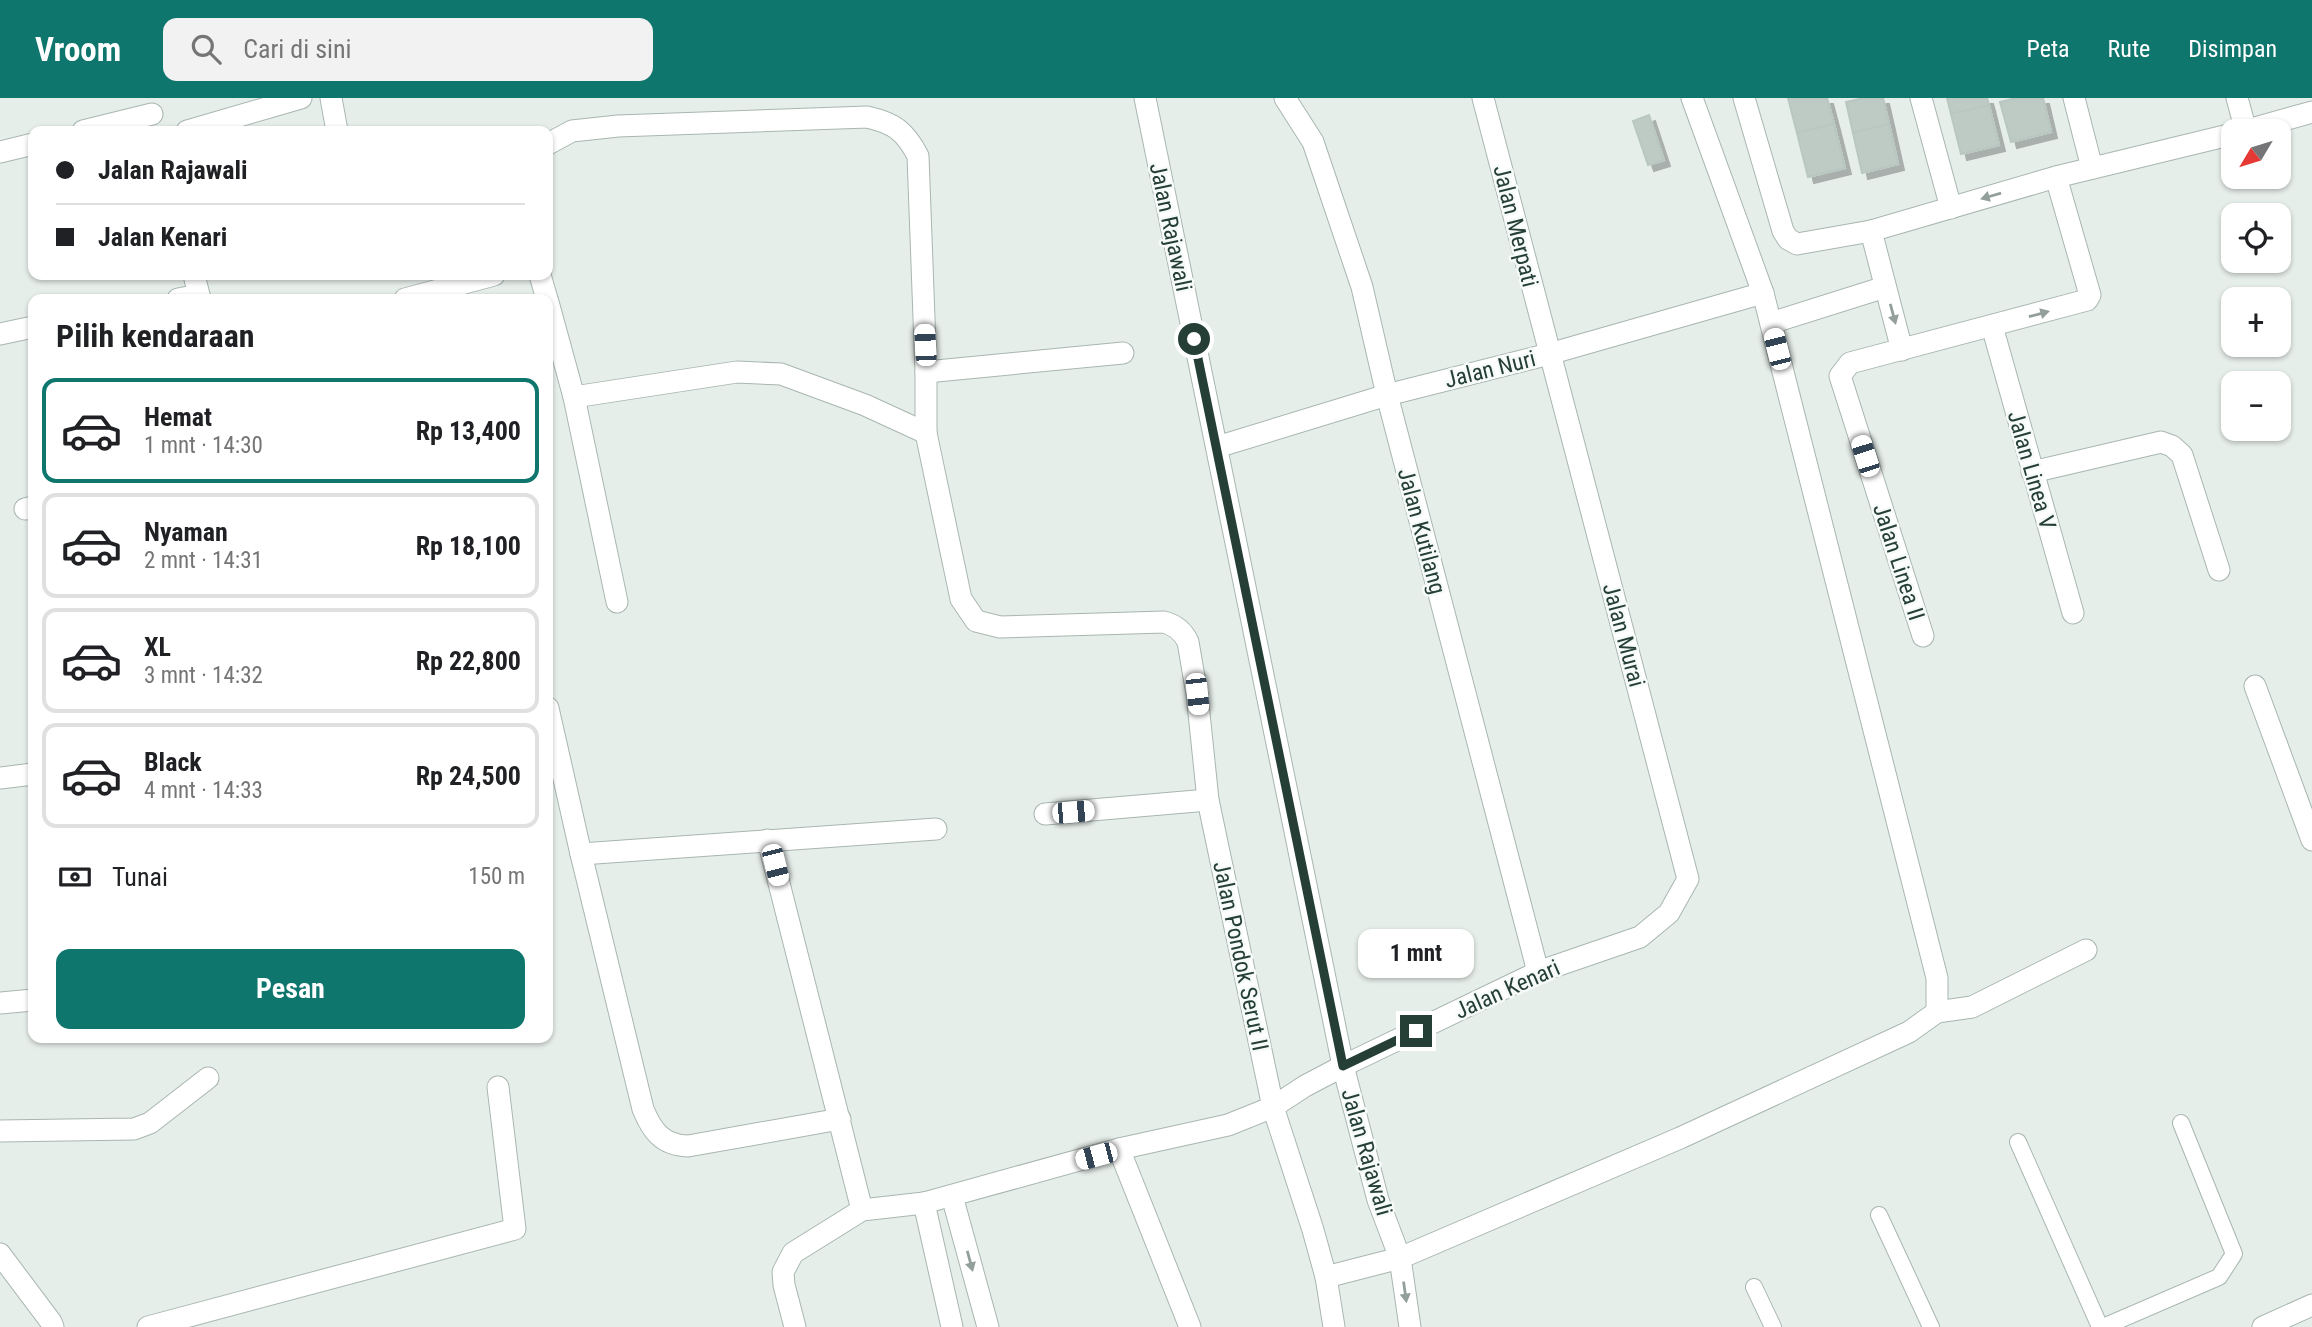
<!DOCTYPE html>
<html lang="id">
<head>
<meta charset="utf-8">
<style>
  body { margin:0; font-family:"Roboto Condensed",sans-serif; background:#f2f2f2; color:#202124; height:100vh; display:flex; flex-direction:column; font-size:26px; white-space:nowrap }
  * { box-sizing:border-box; margin:0 }
  p { font-size:23px; color:#757577 }
  .icon { flex:none; width:38px; height:38px; fill:none; stroke:currentColor; stroke-width:2; stroke-linecap:round; stroke-linejoin:round }
  .map { position:relative; flex:1; overflow:hidden }
  .sheet { position:absolute; left:28px; top:196px; width:525px; height:749px; display:flex; flex-direction:column; background:#fff; border-radius:14px; box-shadow:0 2px 5px #0004 }
  .sheet>* { flex:none }
  .guide { position:absolute; left:28px; top:28px; width:525px; height:154px; border-radius:14px; box-shadow:0 2px 5px #0004; display:grid; align-content:center; height:154px; padding:0 28px; background:#fff }
  .needle { width:46px; rotate:232deg }
  .controls { position:absolute; left:2221px; top:21px; display:grid; gap:14px }
  .controls a { display:grid; place-items:center; width:70px; height:70px; border-radius:14px; background:#fff; box-shadow:0 2px 5px #0004; font-size:35px }
  .end { position:absolute; width:32px; height:32px; margin:-16px; border:9px solid #253f37; background:#fff; box-shadow:0 0 0 4px #fff }
  .from { border-radius:50% }
  .bubble { position:absolute; height:49px; border-radius:14px; background:#fff; box-shadow:0 2px 5px #0004; font-size:23px; font-weight:700; line-height:49px; text-align:center }
  .car { position:absolute; width:21px; height:42px; margin:-21px -10px; border-radius:9px; box-shadow:0 0 5px 2px #0007; background:linear-gradient(#fff 24%,#345 0 40%,#fff 0 76%,#345 0 86%,#fff 0) }
  .guide b { display:flex; align-items:center; gap:24px; height:66px; font-size:26px }
  .guide b+b { border-top:2px solid #e0e0e0 }
  .guide i { width:18px; height:18px; background:#202124 }
  ul { padding:0; list-style:none }
  li { display:flex; align-items:center; gap:21px; height:105px; margin:0 14px 10px; padding:0 14px; border:4px solid #e0e0e0; border-radius:14px }
  li div { flex:1 }
  li b { display:block; font-size:26px }
  li em { font-style:normal; font-weight:700 }
  li.active { border-color:#0f766e }
  li>.icon { width:63px; height:63px; stroke-width:1.5 }
  h2 { padding:0 28px; font-size:32px; line-height:84px }
  .pay { display:flex; align-items:center; gap:18px; height:77px; padding:0 28px; font-size:26px }
  .pay p { margin-inline-start:auto }
  .action { display:flex; gap:14px; margin-top:auto; padding:14px 28px }
  .action a { flex:1; height:80px; border-radius:14px; background:#0f766e; color:#fff; font-size:28px; font-weight:700; line-height:80px; text-align:center }
  header { display:flex; align-items:center; gap:42px; box-sizing:border-box; height:98px; padding:0 35px; background:#0f766e; color:#fff }
  header strong { font-size:33px }
  nav { display:flex; gap:38px; margin-inline-start:auto; font-size:24px }
  .search { width:490px; height:63px; background:#f2f2f2; display:flex; align-items:center; gap:18px; box-sizing:border-box; padding:0 24px; border-radius:14px; color:#757577; font-size:26px }
  .map>svg:first-child { display:block }
  .building { fill:#becbc5; stroke:#b8c7c0; stroke-width:2; filter:url(#shadow) }
  .lines { fill:none; stroke-linecap:round; stroke-linejoin:round }
  .service-casing { stroke:#a8b6b1; stroke-width:18 }
  .minor-casing { stroke:#a8b6b1; stroke-width:23 }
  .tertiary-casing { stroke:#a8b6b1; stroke-width:23 }
  .service { stroke:#fff; stroke-width:16 }
  .minor { stroke:#fff; stroke-width:21 }
  .tertiary { stroke:#fff; stroke-width:21 }
  .oneway { fill:#929f9b }
  .route { stroke:#253f37; stroke-width:9 }
  .labels { text-anchor:middle; stroke-width:5; stroke-linejoin:round; paint-order:stroke }
  .street-label { font-size:23px; fill:#253f37; stroke:#f6faf8 }
</style>
</head>
<body>
<header>
<strong>Vroom</strong>
<div class="search"><svg class="icon" aria-label="search" viewBox="0 0 24 24"><circle cx="10" cy="10" r="6"/><path d="M15 15l6 6"/></svg>Cari di sini</div>
<nav><a>Peta</a><a>Rute</a><a>Disimpan</a></nav>
</header>
<div class="map">
<svg width="2312" height="1229" viewBox="0 0 2312 1229">
  <defs>
    <filter id="shadow"><feDropShadow dx="6" dy="6" stdDeviation="0" flood-color="#0004"/></filter>
  </defs>
  <rect width="100%" height="100%" fill="#e6eeea"/>
  <g class="building">
    <polygon points="1788,0 1827,0 1834,26 1797,35"/>
    <polygon points="1864,0 1883,0 1889,26 1853,35 1846,4"/>
    <polygon points="1947,0 1987,0 1989,7 1951,16"/>
    <polygon points="2016,0 2043,0 2051,34 2011,44 2000,4"/>
    <polygon points="1989,7 1999,47 1961,56 1951,16"/>
    <polygon points="1649,17 1664,62 1648,67 1633,23"/>
    <polygon points="1834,26 1845,70 1808,79 1797,35"/>
    <polygon points="1889,26 1898,66 1862,75 1853,35"/>
  </g>
  <g class="lines">
    <g class="service-casing">
      <g id="service">
        <polyline points="2018,1044 2100,1229"/>
        <polyline points="1879,1117 1931,1229"/>
        <polyline points="1754,1189 1773,1229"/>
        <polyline points="2103,1229 2219,1179 2234,1156 2181,1025"/>
      </g>
    </g>
    <g class="minor-casing">
      <g id="minor">
        <polyline points="331,0 337,33"/>
        <polyline points="1145,0 1343,968 1378,1102 1400,1160"/>
        <polyline points="1285,0 1313,44 1362,189 1387,297 1538,874"/>
        <polyline points="1744,0 1783,133 1788,141 1797,146 1871,133 2056,79 2233,36"/>
        <polyline points="1921,0 1951,110"/>
        <polyline points="2074,0 2092,70"/>
        <polyline points="2237,0 2246,33"/>
        <polyline points="83,33 152,16"/>
        <polyline points="187,33 301,0"/>
        <polyline points="2244,33 2312,14"/>
        <path d="M548 46 572 33 618 28 867 19C894 25 905 33 918 58L926 274V335L961 501 976 523 1000 529 1164 524C1175 527 1183 533 1188 544L1197 596 1208 702 1273 1009 1313 1132 1326 1179"/>
        <polyline points="0,54 33,46"/>
        <polyline points="1871,133 1902,252"/>
        <polyline points="194,177 200,201"/>
        <polyline points="540,177 547,201"/>
        <polyline points="178,201 199,197"/>
        <polyline points="405,201 494,177"/>
        <polyline points="548,204 574,299 617,504"/>
        <polyline points="1771,225 1885,189"/>
        <polyline points="1992,228 2073,515"/>
        <polyline points="0,236 33,229"/>
        <polyline points="926,274 1123,255"/>
        <polyline points="574,299 737,274 781,276 865,307 926,335"/>
        <polyline points="1217,349 1387,297 1549,256 1763,195"/>
        <polyline points="2032,374 2161,344 2172,348 2182,357 2219,472"/>
        <polyline points="25,411 33,409"/>
        <polyline points="1923,538 1840,278 1850,265 2087,202 2090,197 2056,79"/>
        <polyline points="2255,588 2312,742"/>
        <path d="M548 610 581 756 643 1011C652 1033 662 1047 688 1048L840 1021"/>
        <polyline points="0,680 33,676"/>
        <polyline points="1045,716 1208,702"/>
        <polyline points="768,742 862,1112"/>
        <polyline points="581,756 936,731"/>
        <polyline points="0,905 33,902"/>
        <polyline points="1937,914 1972,909 2086,852"/>
        <polyline points="0,1033 134,1031 150,1025 208,980"/>
        <polyline points="1119,1051 1190,1229"/>
        <polyline points="952,1098 988,1229"/>
        <polyline points="924,1105 952,1229"/>
        <polyline points="0,1156 51,1224 53,1229"/>
        <polyline points="148,1229 515,1131 498,989"/>
        <polyline points="795,1229 784,1187 783,1174 793,1155 862,1112 924,1105 1119,1051 1228,1027 1273,1009 1305,988 1343,968 1538,874 1640,839 1669,815 1688,781 1483,0"/>
        <polyline points="2263,1229 2312,1207"/>
      </g>
    </g>
    <g class="tertiary-casing">
      <g id="tertiary">
        <polyline points="1400,1160 1410,1229"/>
        <polyline points="1334,1229 1326,1179 1400,1160 1680,1040 1909,934 1937,914 1937,880 1763,195 1692,0"/>
      </g>
    </g>
    <use href="#service" class="service"/>
    <use href="#minor" class="minor"/>
    <use href="#tertiary" class="tertiary"/>
  </g>
  <defs><path id="oneway-solid" d="M-6-.8H1V-3.2L6.5 0L1 3.2V.8H-6Z" transform="scale(1.75)"/></defs>
  <g class="oneway">
    <use href="#oneway-solid" transform="translate(1991 98) rotate(164)"/>
    <use href="#oneway-solid" transform="translate(1893 216) rotate(75)"/>
    <use href="#oneway-solid" transform="translate(2039 216) rotate(-15)"/>
    <use href="#oneway-solid" transform="translate(970 1163) rotate(75)"/>
    <use href="#oneway-solid" transform="translate(1405 1194) rotate(82)"/>
  </g>
  <g class="lines">
    <polyline class="route" points="1194,241 1343,968 1416,933"/>
  </g>
  <g class="labels">
    <g class="street-label">
      <text transform="translate(1516 128) rotate(76)" y="8">Jalan Merpati</text>
      <text transform="translate(1171 129) rotate(78)" y="8">Jalan Rajawali</text>
      <text transform="translate(1490 271) rotate(-14)" y="8">Jalan Nuri</text>
      <text transform="translate(2032 372) rotate(74)" y="8">Jalan Linea V</text>
      <text transform="translate(1422 433) rotate(75)" y="8">Jalan Kutilang</text>
      <text transform="translate(1899 464) rotate(72)" y="8">Jalan Linea II</text>
      <text transform="translate(1624 537) rotate(75)" y="8">Jalan Murai</text>
      <text transform="translate(1241 858) rotate(78)" y="8">Jalan Pondok Serut II</text>
      <text transform="translate(1507 891) rotate(-24)" y="8">Jalan Kenari</text>
      <text transform="translate(1367 1054) rotate(74)" y="8">Jalan Rajawali</text>
    </g>
  </g>
</svg>
<div class="controls">
<a><svg class="needle" viewBox="-14 -14 28 28"><path d="M0-13l5 13h-10z" fill="#e53935"/><path d="M0 13l5-13h-10z" fill="#757577"/></svg></a>
<a><svg class="icon" aria-label="locate" viewBox="0 0 24 24"><circle cx="12" cy="12" r="6"/><path d="M12 2v4M12 18v4M2 12h4M18 12h4"/></svg></a>
<a>+</a>
<a>−</a>
</div>
<i class="end from" style="left:1194px;top:241px"></i>
<i class="end" style="left:1416px;top:933px"></i>
<div class="bubble" style="left:1358px;top:831px;width:116px">1 mnt</div>
<i class="car" style="left:925px;top:247px;rotate:357deg"></i>
<i class="car" style="left:1777px;top:251px;rotate:346deg"></i>
<i class="car" style="left:1865px;top:358px;rotate:342deg"></i>
<i class="car" style="left:1197px;top:596px;rotate:174deg"></i>
<i class="car" style="left:1073px;top:714px;rotate:85deg"></i>
<i class="car" style="left:775px;top:767px;rotate:166deg"></i>
<i class="car" style="left:1096px;top:1058px;rotate:255deg"></i>
<div class="guide">
<b><i class="from"></i>Jalan Rajawali</b>
<b><i></i>Jalan Kenari</b>
</div>
<section class="sheet">
<h2>Pilih kendaraan</h2>
<ul>
<li class="active"><svg class="icon" aria-label="car" viewBox="0 0 24 24"><path d="M5 17H2v-5l4-1 3-4h7l3 4 3 1v5h-3M9 17h6M6 11h13"/><circle cx="7" cy="17" r="2"/><circle cx="17" cy="17" r="2"/></svg><div><b>Hemat</b><p>1 mnt · 14:30</p></div><em>Rp 13,400</em></li>
<li><svg class="icon" aria-label="car" viewBox="0 0 24 24"><path d="M5 17H2v-5l4-1 3-4h7l3 4 3 1v5h-3M9 17h6M6 11h13"/><circle cx="7" cy="17" r="2"/><circle cx="17" cy="17" r="2"/></svg><div><b>Nyaman</b><p>2 mnt · 14:31</p></div><em>Rp 18,100</em></li>
<li><svg class="icon" aria-label="car" viewBox="0 0 24 24"><path d="M5 17H2v-5l4-1 3-4h7l3 4 3 1v5h-3M9 17h6M6 11h13"/><circle cx="7" cy="17" r="2"/><circle cx="17" cy="17" r="2"/></svg><div><b>XL</b><p>3 mnt · 14:32</p></div><em>Rp 22,800</em></li>
<li><svg class="icon" aria-label="car" viewBox="0 0 24 24"><path d="M5 17H2v-5l4-1 3-4h7l3 4 3 1v5h-3M9 17h6M6 11h13"/><circle cx="7" cy="17" r="2"/><circle cx="17" cy="17" r="2"/></svg><div><b>Black</b><p>4 mnt · 14:33</p></div><em>Rp 24,500</em></li>
</ul>
<div class="pay"><svg class="icon" aria-label="cash" viewBox="0 0 24 24"><path d="M3 7h18v10H3z"/><circle cx="12" cy="12" r="2"/></svg>Tunai<p>150 m</p></div>
<div class="action"><a>Pesan</a></div>
</section>
</div>
</body>
</html>
